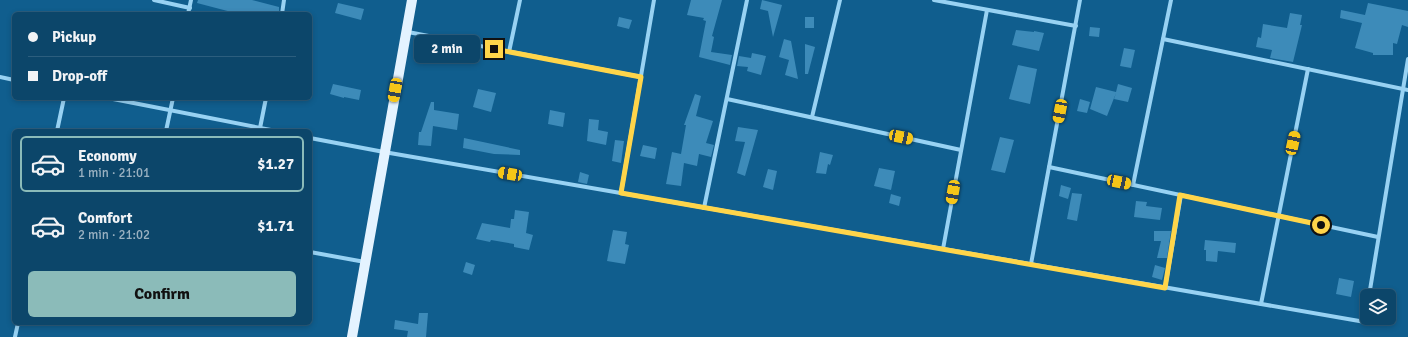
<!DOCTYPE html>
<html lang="en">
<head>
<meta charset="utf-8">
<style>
  body { margin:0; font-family:Signika,sans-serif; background:#154d70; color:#f1f3f6; height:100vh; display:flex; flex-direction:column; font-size:15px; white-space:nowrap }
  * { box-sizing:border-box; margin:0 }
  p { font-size:13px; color:#9ab1c1 }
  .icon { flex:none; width:22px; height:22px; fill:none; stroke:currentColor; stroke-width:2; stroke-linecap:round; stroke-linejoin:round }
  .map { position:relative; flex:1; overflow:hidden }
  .side { position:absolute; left:12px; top:129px; width:300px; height:196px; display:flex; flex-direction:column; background:#0c466a; border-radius:6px; box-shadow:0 2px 6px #0003,0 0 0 1px #2c5e7e }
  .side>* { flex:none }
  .top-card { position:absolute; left:12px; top:12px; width:300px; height:88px; border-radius:6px; box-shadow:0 2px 6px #0003,0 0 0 1px #2c5e7e; display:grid; align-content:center; height:88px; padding:0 16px; background:#0c466a }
  .fabs { position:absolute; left:1360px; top:289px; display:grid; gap:8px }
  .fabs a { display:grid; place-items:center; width:36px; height:36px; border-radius:6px; background:#0c466a; box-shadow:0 2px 6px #0003,0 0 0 1px #2c5e7e; font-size:20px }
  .end { position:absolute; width:18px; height:18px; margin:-9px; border:5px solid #ffd54a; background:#111; box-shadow:0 0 0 2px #111 }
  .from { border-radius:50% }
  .bubble { position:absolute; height:28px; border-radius:6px; background:#0c466a; box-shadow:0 2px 6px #0003,0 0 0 1px #2c5e7e; font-size:13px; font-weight:700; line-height:28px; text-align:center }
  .car { position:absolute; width:12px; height:24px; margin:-12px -6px; border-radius:5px; box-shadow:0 0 3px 1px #0007; background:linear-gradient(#f5c518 24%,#345 0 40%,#f5c518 0 76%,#345 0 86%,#f5c518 0) }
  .top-card b { display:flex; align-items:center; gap:14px; height:38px; font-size:15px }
  .top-card b+b { border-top:1px solid #2c5e7e }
  .top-card i { width:10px; height:10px; background:#f1f3f6 }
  ul { padding:7px 0 0; list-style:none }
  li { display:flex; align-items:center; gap:12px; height:56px; margin:0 8px 6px; padding:0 8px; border:2px solid transparent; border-radius:6px }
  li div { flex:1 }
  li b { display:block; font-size:15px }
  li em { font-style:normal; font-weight:700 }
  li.on { border-color:#8bbbb9 }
  li>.icon { width:36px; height:36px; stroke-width:1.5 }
  .action { display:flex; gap:8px; margin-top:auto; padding:8px 16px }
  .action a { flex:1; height:46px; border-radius:6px; background:#8bbbb9; color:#111; font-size:16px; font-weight:700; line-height:46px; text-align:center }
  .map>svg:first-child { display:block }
  .building { fill:#3d8bb9 }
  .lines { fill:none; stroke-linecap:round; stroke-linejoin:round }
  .minor { stroke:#98d2f3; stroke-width:4 }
  .primary { stroke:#e4f3ff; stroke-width:10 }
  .route { stroke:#ffd54a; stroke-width:5 }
</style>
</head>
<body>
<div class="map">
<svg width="1408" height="337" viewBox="0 0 1408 337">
  <rect width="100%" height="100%" fill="#105e8e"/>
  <g class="building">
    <polygon points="198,0 252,0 279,7 279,14 239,14 197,3"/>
    <polygon points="691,0 722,0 712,36 714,37 711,52 732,55 730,65 699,57 706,21 703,20 704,18 687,15"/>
    <polygon points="762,0 782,5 773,37 768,11 760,9"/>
    <polygon points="338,3 364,9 361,20 335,13"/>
    <polygon points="1368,3 1408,11 1408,27 1402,25 1397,44 1393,43 1393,55 1373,55 1373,53 1355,48 1362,23 1340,18 1341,10 1365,15"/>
    <polygon points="1290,13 1302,15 1300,25 1302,25 1293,62 1270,58 1272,50 1256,47 1258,37 1261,38 1263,24 1287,28"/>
    <polygon points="619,17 632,20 629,29 617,26"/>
    <rect x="805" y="17" width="9" height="11"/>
    <polygon points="1090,27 1100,28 1099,37 1089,36"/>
    <polygon points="1016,30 1034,32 1034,31 1044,33 1039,51 1012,45"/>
    <polygon points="784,39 791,41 798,79 785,75 789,60 779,57"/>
    <polygon points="805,44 815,47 808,74 805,74"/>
    <polygon points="1124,48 1135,50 1131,68 1120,66"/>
    <polygon points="752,53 766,56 761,75 747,71 748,67 737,66 739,56 751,58"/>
    <polygon points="1018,65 1037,69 1030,104 1009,99"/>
    <polygon points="333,84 361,90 359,100 344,97 344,98 330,94"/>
    <polygon points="1118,84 1132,88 1128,102 1114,99 1116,93 1107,116 1090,109 1096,87 1116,92"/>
    <polygon points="478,89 496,93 491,112 473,107"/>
    <polygon points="695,94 701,96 696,116 713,121 706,143 714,145 711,157 699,154 697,166 684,163 681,186 666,184 672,152 681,154 686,125 684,125"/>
    <polygon points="1080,99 1090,102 1087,113 1077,111"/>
    <polygon points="431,102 434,102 434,110 459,114 457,130 433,126 431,146 418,145 419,132 421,132"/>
    <polygon points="550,110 565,113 563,127 548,124"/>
    <polygon points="589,119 599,120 598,130 608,132 606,145 587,141"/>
    <polygon points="738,127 758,130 745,176 737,173 745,142 735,141"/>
    <polygon points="1000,137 1014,140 1005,173 991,170"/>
    <polygon points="464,138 520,150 520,155 494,154 463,148"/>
    <polygon points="615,140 624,141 621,163 612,161"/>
    <polygon points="643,145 657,148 655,159 640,156"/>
    <polygon points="820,152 833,155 830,165 828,164 826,174 816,173"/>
    <polygon points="879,168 895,171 891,190 874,186"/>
    <polygon points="768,169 777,171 773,190 763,187"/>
    <polygon points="580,172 589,175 587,184 578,182"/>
    <polygon points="1061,185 1071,188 1068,199 1059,196"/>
    <polygon points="1072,193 1082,194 1077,221 1067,219"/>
    <polygon points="891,194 901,197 899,206 889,203"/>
    <polygon points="1136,201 1147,202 1146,206 1162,208 1160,220 1134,217"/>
    <polygon points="515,210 529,212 526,233 533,235 529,250 514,247 514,244 491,240 490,242 476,239 482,223 510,228 511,219 514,219"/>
    <polygon points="613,230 627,232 625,244 629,245 625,264 607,261"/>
    <polygon points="1154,231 1171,231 1167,258 1157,258 1161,241 1154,241"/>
    <polygon points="1205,240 1236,243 1235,253 1218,251 1217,262 1206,261 1206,250 1204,250"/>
    <polygon points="466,262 475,265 472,275 463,272"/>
    <polygon points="1155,265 1165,268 1162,280 1152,277"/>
    <polygon points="1339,278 1354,281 1351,297 1336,294"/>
    <polygon points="419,313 428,313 426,337 407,337 408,331 394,329 395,320 418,324"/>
  </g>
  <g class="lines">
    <g class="minor">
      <polyline points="154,0 190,8"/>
      <polyline points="934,0 1076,26"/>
      <polyline points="188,14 191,0"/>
      <polyline points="282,14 284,0"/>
      <polyline points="408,32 641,77"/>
      <polyline points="1163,39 1408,90"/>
      <polyline points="509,52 520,0"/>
      <polyline points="0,77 14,80"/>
      <polyline points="108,98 276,131"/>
      <polyline points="727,99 961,150"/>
      <polyline points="812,117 840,0"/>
      <polyline points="260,128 266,98"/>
      <polyline points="57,131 64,98"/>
      <polyline points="166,131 173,98"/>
      <polyline points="310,138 384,152 1365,322 1367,308"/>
      <polyline points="1049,167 1378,237"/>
      <polyline points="1133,185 1171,0"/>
      <polyline points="621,193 654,0"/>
      <polyline points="704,208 747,0"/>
      <polyline points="943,249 987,10"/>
      <polyline points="310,252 365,262"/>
      <polyline points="1031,264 1080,0"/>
      <polyline points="1165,288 1181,195"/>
      <polyline points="1369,296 1408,59"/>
      <polyline points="1261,304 1308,69"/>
      <polyline points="15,337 18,323"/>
    </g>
    <polyline class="primary" points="352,337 412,0"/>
  </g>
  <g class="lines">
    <polyline class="route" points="494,49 641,77 621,193 1165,288 1180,195 1321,225"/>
  </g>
</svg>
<div class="fabs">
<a><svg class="icon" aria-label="layers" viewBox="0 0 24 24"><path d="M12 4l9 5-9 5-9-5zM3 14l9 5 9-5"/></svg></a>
</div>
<i class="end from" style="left:1321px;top:225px"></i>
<i class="end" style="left:494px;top:49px"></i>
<div class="bubble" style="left:414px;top:35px;width:66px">2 min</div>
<i class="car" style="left:395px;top:90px;rotate:190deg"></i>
<i class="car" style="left:1060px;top:111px;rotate:191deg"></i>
<i class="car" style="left:901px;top:137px;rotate:102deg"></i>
<i class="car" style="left:1293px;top:143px;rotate:12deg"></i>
<i class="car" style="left:510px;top:174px;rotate:280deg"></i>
<i class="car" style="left:1119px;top:182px;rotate:102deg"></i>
<i class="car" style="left:953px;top:192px;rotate:190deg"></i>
<div class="top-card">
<b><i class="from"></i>Pickup</b>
<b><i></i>Drop-off</b>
</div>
<section class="side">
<ul>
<li class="on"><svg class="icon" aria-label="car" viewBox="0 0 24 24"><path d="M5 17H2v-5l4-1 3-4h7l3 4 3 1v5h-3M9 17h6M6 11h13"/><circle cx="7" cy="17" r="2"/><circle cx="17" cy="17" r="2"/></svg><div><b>Economy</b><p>1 min · 21:01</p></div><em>$1.27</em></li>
<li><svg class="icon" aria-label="car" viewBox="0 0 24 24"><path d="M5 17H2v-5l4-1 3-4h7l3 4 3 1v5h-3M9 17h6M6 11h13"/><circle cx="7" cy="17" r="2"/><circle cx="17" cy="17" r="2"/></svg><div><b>Comfort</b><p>2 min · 21:02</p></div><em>$1.71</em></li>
</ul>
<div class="action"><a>Confirm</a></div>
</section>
</div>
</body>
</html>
